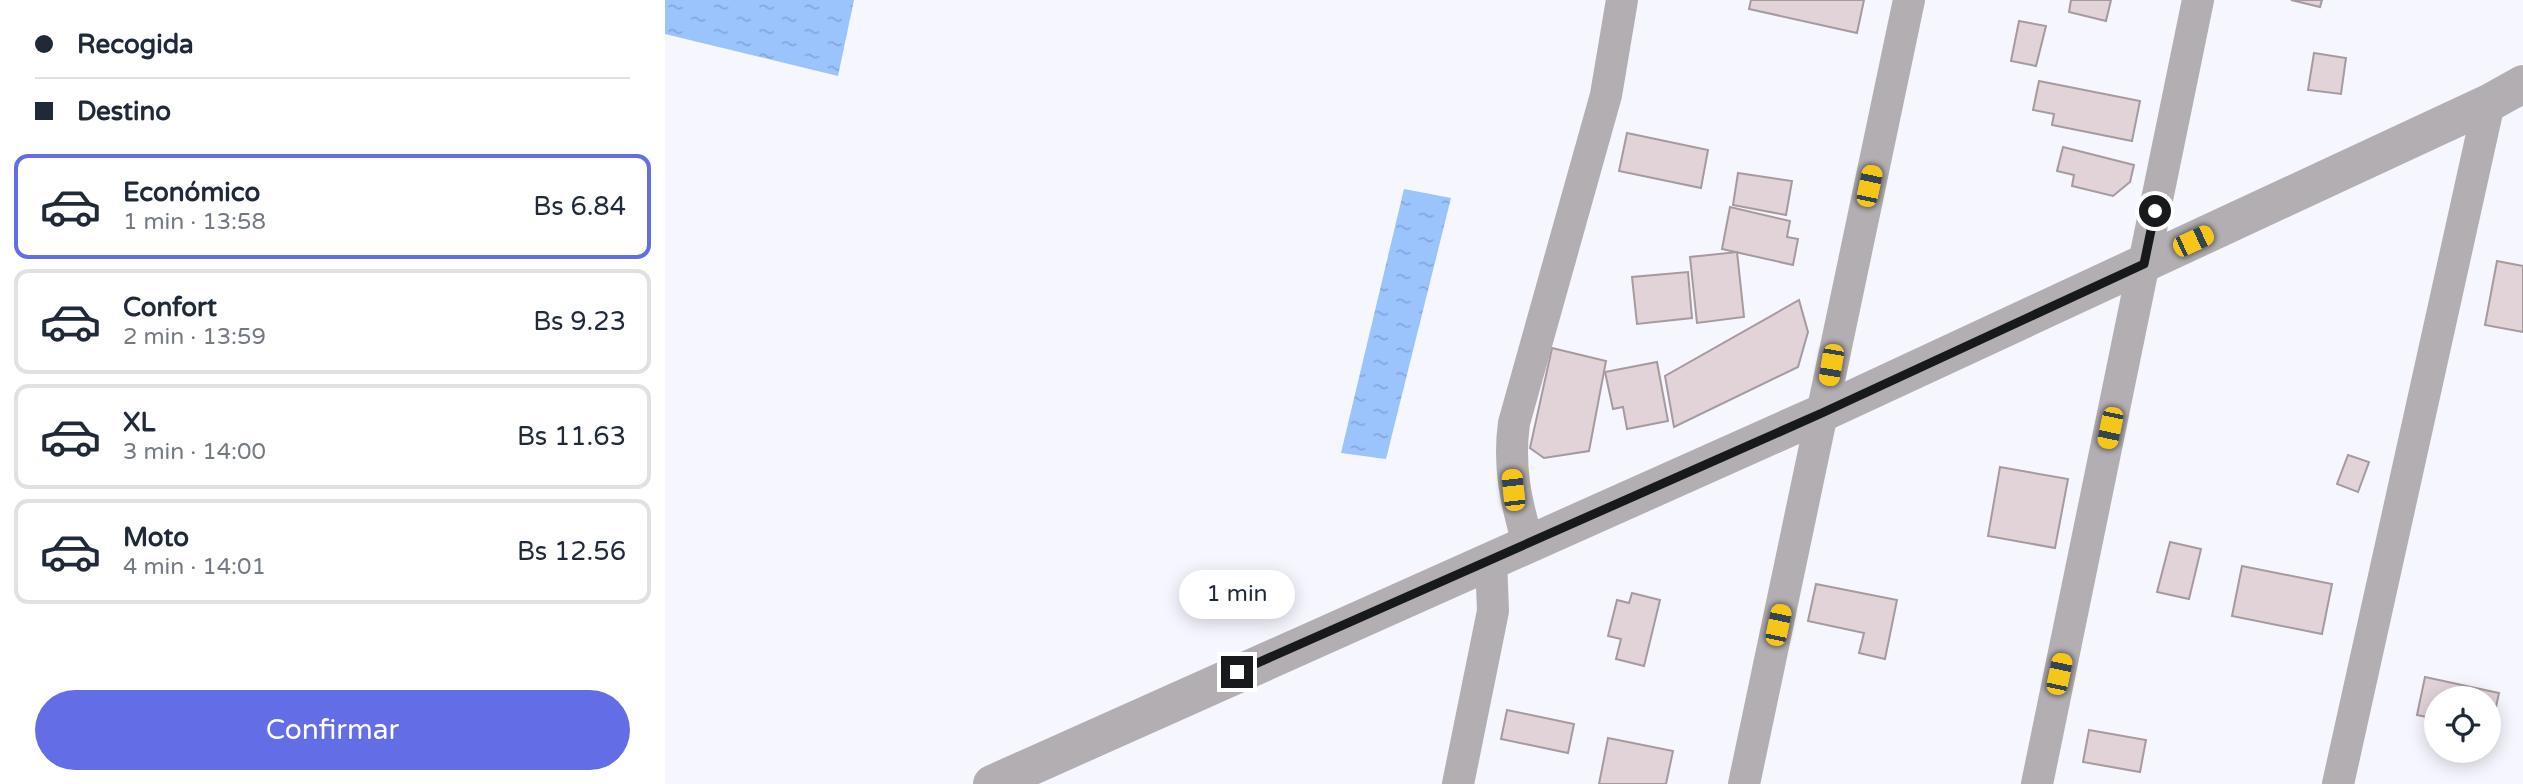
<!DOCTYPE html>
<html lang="es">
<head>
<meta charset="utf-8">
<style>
  body { margin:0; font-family:"Varela Round",sans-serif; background:#f2f2f3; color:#1f2937; height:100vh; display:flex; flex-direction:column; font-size:26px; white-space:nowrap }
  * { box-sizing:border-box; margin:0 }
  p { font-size:23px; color:#747a83 }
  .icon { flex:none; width:38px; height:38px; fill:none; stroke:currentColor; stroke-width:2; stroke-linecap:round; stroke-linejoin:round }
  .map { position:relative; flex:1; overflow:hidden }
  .details { display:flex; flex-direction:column; background:#fff; width:665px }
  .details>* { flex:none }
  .guide { display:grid; align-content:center; height:154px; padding:0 35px; background:#fff }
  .fabs { position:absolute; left:1759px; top:686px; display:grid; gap:14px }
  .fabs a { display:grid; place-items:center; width:77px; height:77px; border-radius:50%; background:#fff; box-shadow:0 4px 18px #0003; font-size:35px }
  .end { position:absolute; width:32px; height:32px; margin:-16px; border:9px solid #18191d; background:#fff; box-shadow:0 0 0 4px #fff }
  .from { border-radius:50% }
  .bubble { position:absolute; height:49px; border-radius:24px; background:#fff; box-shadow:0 4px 18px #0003; font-size:23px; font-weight:600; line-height:49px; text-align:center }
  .car { position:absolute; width:21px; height:42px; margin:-21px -10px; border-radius:9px; box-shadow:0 0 5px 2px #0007; background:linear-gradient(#f5c518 24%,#345 0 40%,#f5c518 0 76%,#345 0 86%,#f5c518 0) }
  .guide b { display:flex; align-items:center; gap:24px; height:66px; font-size:26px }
  .guide b+b { border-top:2px solid #e0e1e3 }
  .guide i { width:18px; height:18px; background:#1f2937 }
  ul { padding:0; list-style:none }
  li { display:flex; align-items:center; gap:21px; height:105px; margin:0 14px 10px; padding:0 21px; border:4px solid #e0e1e3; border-radius:14px }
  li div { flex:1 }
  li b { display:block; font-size:26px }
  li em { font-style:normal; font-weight:600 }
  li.current { border-color:#636ee6 }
  li>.icon { width:63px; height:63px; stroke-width:1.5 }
  .cta { display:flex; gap:14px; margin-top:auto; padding:14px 35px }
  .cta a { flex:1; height:80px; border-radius:42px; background:#636ee6; color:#fff; font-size:28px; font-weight:600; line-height:80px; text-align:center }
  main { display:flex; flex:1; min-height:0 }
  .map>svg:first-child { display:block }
  .water { fill:url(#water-ripples) }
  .building { fill:#e1d3d8; stroke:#a69a9e; stroke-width:2 }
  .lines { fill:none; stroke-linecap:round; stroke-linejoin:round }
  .minor { stroke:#b3aeb1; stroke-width:32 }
  .tertiary { stroke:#b3aeb1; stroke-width:38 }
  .route { stroke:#18191d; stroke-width:9 }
</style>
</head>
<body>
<main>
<section class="details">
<div class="guide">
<b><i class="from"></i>Recogida</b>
<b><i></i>Destino</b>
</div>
<ul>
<li class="current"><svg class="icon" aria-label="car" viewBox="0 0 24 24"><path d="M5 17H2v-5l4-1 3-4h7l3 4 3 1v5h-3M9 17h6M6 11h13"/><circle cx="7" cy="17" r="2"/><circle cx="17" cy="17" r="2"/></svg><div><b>Económico</b><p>1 min · 13:58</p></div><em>Bs 6.84</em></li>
<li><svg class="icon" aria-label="car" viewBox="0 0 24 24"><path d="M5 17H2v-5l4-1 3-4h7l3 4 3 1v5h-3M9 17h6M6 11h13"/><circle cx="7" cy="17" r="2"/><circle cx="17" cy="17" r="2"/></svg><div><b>Confort</b><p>2 min · 13:59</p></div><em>Bs 9.23</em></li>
<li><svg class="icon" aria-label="car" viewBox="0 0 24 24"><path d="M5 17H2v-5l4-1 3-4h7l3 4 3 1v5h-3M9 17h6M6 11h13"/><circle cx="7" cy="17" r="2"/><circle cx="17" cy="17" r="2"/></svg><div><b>XL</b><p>3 min · 14:00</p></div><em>Bs 11.63</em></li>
<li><svg class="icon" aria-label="car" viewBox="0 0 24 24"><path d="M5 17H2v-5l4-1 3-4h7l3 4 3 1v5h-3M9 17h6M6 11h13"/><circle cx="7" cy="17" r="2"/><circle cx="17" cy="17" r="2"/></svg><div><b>Moto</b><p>4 min · 14:01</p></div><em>Bs 12.56</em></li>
</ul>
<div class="cta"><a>Confirmar</a></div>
</section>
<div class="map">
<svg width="1858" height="784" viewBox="0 0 1858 784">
  <defs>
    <pattern id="water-ripples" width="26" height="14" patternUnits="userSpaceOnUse" patternTransform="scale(1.75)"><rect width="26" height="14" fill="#9bc3fc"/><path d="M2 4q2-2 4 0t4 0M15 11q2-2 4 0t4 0" fill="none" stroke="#85a7d8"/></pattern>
  </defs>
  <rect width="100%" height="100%" fill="#f5f6fe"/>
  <g class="water">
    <polygon points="0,0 189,0 173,76 0,34"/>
    <polygon points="739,189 786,198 721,459 676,453"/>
  </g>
  <g class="building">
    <polygon points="1086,0 1199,0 1192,33 1084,9"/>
    <polygon points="1406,0 1446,0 1441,21 1404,12"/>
    <polygon points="1626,0 1657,0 1655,7"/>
    <polygon points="1354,21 1381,26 1371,66 1346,61"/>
    <polygon points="1649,53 1681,58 1676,94 1643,90"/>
    <polygon points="1374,81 1475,101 1467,141 1387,125 1389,114 1368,110"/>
    <polygon points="962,133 1043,150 1036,188 954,171"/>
    <polygon points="1398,147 1469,165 1465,182 1448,196 1407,186 1409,175 1392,171"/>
    <polygon points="1073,173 1127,181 1121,215 1068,205"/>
    <polygon points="1065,207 1125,221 1122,237 1133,239 1128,265 1057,249"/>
    <polygon points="1072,252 1079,317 1032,323 1025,257"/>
    <polygon points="1832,261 1858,266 1858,332 1820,325"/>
    <polygon points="1023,272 1027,318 972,324 967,277"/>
    <polygon points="1134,300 1143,332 1133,367 1009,427 1000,376"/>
    <polygon points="887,348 941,361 924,451 879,458 865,448"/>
    <polygon points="992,362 1003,421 962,429 958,407 948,409 940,372"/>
    <polygon points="1683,455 1704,462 1693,492 1672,484"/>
    <polygon points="1335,467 1403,479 1390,548 1323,536"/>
    <polygon points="1505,542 1536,549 1524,599 1492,592"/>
    <polygon points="1577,566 1667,584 1657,634 1567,616"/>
    <polygon points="1151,584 1232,600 1220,659 1194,653 1199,633 1143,621"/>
    <polygon points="967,593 995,600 979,666 951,659 956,639 943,636 952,600 964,603"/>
    <polygon points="1760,677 1834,693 1826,730 1824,698 1771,698 1771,719 1752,715"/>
    <polygon points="842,710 909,724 903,753 836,739"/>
    <polygon points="1424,730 1481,740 1475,772 1418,762"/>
    <polygon points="943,738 1008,751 1001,784 934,784"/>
  </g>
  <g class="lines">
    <g class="minor">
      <path d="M863 543C851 502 843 467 849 423L941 95 957 0"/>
      <polyline points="793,784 828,611 826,560"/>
      <polyline points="1079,784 1244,0"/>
      <polyline points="1372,784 1533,0"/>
      <polyline points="1673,784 1824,103"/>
    </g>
    <polyline class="tertiary" points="327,784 1157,413 1824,103 1858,84"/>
  </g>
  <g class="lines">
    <polyline class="route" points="572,672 1157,413 1479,264 1490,211"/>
  </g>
</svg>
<div class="fabs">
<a><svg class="icon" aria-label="locate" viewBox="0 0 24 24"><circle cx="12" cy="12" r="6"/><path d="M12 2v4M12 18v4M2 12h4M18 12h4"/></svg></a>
</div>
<i class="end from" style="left:1490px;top:211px"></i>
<i class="end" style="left:572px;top:672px"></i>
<div class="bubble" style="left:514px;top:570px;width:116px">1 min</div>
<i class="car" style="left:1204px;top:186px;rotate:12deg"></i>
<i class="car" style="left:1528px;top:241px;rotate:65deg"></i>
<i class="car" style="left:1166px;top:365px;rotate:190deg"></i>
<i class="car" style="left:1445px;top:428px;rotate:192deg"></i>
<i class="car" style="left:848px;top:490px;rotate:354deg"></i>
<i class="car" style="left:1113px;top:625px;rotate:12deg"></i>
<i class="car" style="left:1394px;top:674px;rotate:12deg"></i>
</div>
</main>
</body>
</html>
